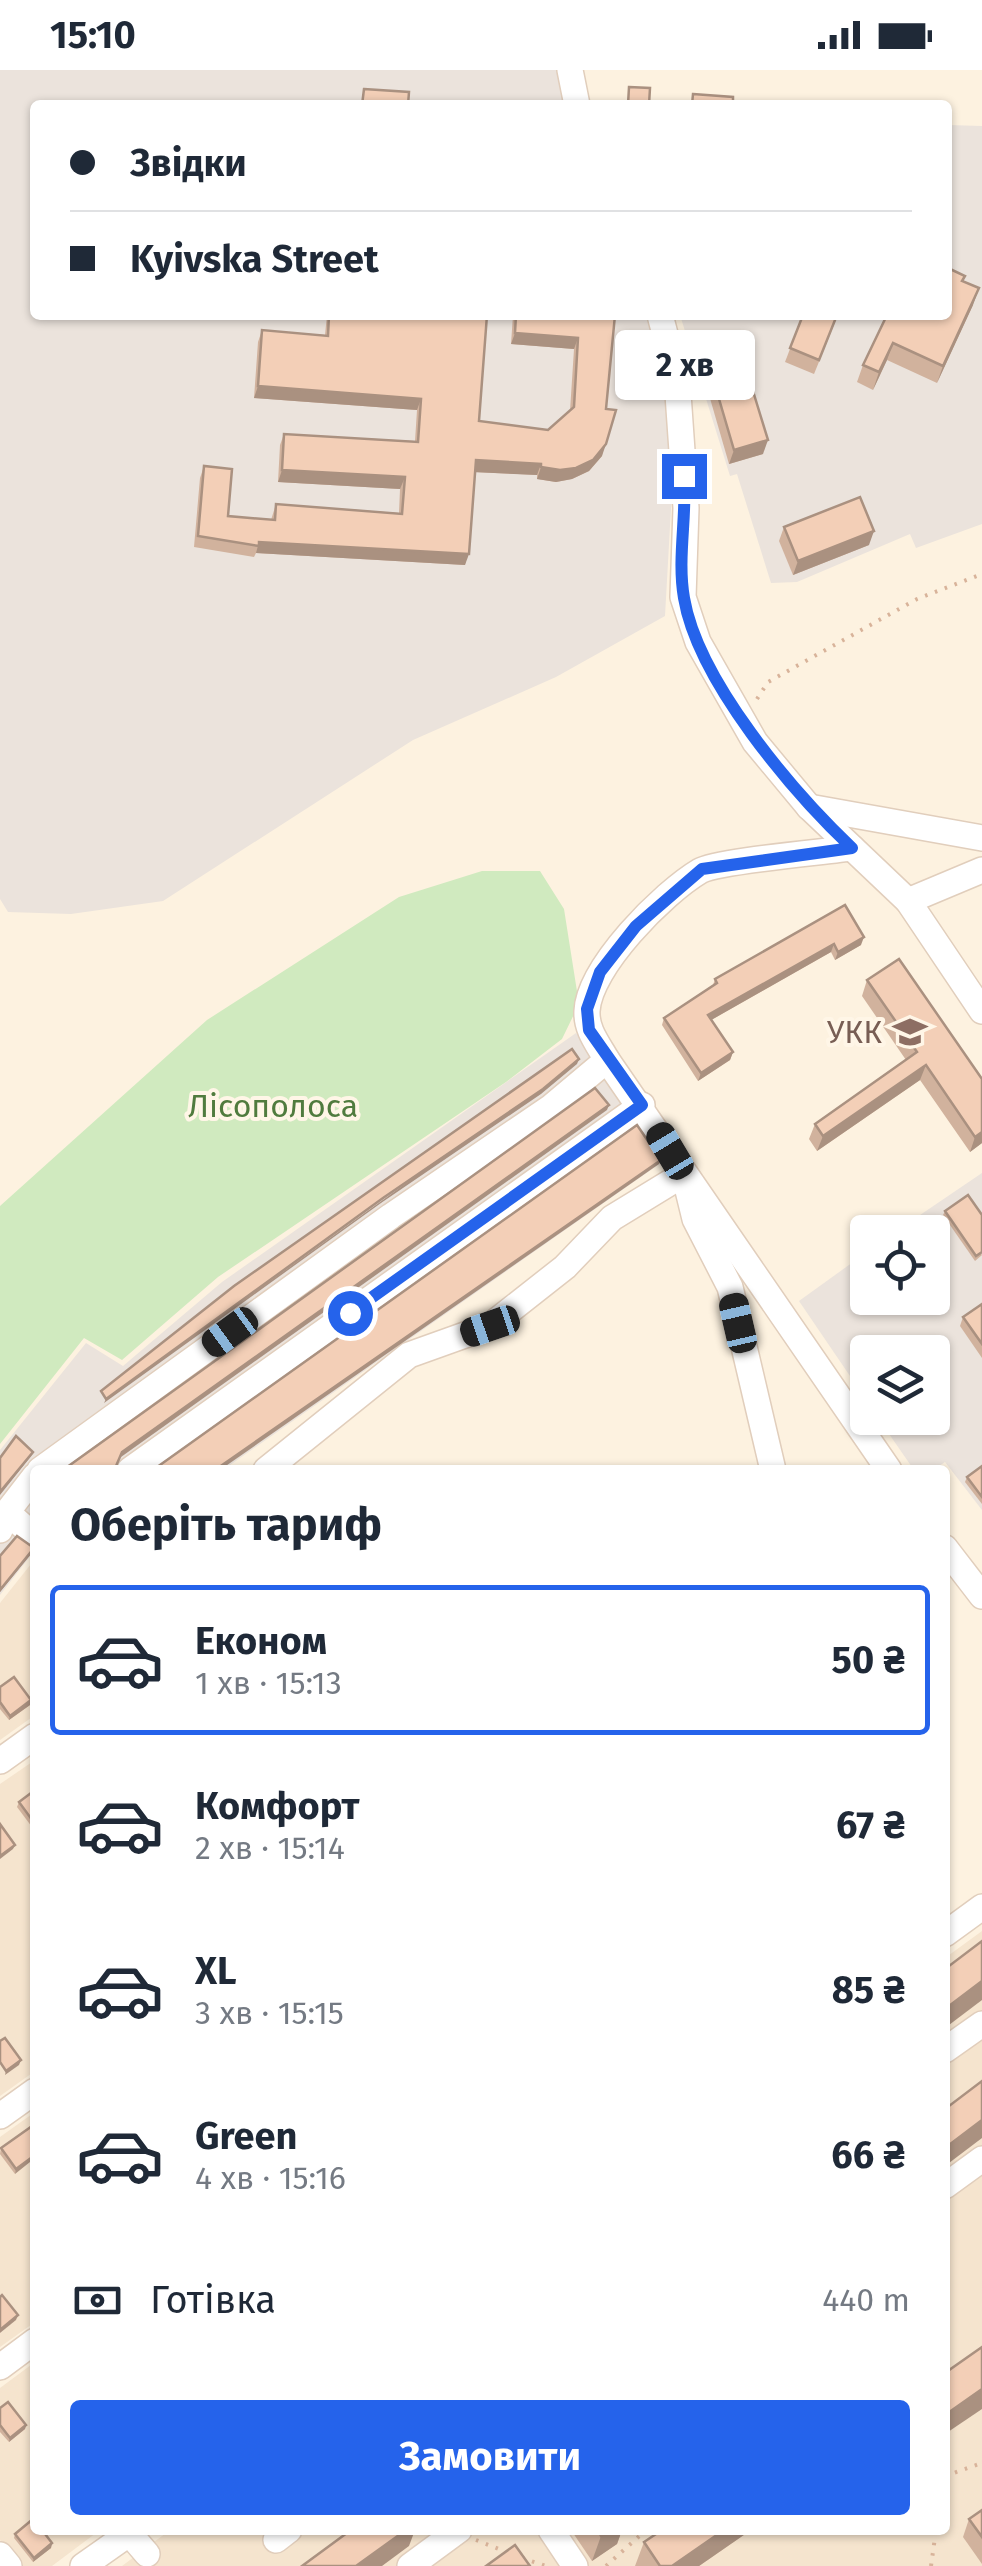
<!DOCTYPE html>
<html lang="uk">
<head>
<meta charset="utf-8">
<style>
  body { margin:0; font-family:"Fira Sans",sans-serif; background:#f2f2f3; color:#1f2937; height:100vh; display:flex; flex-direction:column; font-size:38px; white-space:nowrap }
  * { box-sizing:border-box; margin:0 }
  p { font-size:32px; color:#747a83 }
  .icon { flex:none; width:55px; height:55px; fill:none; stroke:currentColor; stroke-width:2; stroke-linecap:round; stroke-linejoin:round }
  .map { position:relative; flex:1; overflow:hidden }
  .drawer { position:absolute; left:30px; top:1395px; width:920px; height:1070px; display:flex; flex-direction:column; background:#fff; border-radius:10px; box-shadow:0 2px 8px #0004 }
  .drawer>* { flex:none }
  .hud { position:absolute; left:30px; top:30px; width:922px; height:220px; border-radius:10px; box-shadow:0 2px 8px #0004; display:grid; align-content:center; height:220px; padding:0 40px; background:#fff }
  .fabs { position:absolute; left:850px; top:1145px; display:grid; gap:20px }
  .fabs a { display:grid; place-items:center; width:100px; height:100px; border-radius:10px; background:#fff; box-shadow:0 2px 8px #0004; font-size:50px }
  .end { position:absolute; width:45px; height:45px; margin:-22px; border:12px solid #2563eb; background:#fff; box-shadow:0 0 0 5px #fff }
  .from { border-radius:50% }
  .bubble { position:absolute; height:70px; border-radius:10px; background:#fff; box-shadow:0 2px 8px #0004; font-size:32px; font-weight:700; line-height:70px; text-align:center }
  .car { position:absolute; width:30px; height:60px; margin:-30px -15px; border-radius:12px; box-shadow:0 0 8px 2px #0007; background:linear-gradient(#222 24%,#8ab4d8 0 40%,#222 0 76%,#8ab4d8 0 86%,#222 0) }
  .hud b { display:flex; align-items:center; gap:35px; height:95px; font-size:38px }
  .hud b+b { border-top:2px solid #e0e1e3 }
  .hud i { width:25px; height:25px; background:#1f2937 }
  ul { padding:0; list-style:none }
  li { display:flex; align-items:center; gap:30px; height:150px; margin:0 20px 15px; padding:0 20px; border:5px solid transparent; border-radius:10px }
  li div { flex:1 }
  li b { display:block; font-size:38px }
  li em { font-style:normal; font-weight:700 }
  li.active { border-color:#2563eb }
  li>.icon { width:90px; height:90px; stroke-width:1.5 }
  h2 { padding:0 40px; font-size:45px; line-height:120px }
  .pay { display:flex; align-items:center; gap:25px; height:110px; padding:0 40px; font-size:38px }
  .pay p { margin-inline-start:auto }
  .button { display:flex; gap:20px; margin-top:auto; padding:20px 40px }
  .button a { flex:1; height:115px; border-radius:10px; background:#2563eb; color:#fff; font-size:40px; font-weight:700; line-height:115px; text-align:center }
  .status { display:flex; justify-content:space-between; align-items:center; height:70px; padding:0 50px; background:#fff; direction:ltr }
  .status svg { height:28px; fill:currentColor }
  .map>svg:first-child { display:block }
  .residential { fill:#f5e4ce }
  .industrial { fill:#ebe3dc }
  .green { fill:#d0eabf }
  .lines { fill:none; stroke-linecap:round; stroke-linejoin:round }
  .minor-casing { stroke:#e1cebc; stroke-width:28 }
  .path { stroke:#d8b39a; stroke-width:4; stroke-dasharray:2.5 8; stroke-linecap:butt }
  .minor { stroke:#fff; stroke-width:25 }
  .wall { fill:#d1b29d }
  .shaded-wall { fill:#aa9180 }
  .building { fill:#f3cfb7; stroke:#aa9180; stroke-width:2.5 }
  .route { stroke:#2563eb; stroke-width:12 }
  .labels { text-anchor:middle; stroke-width:8; stroke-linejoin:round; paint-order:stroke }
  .education-label { font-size:32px; fill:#785e54; stroke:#fff6e7; text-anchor:end }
  .park-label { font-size:32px; fill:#507b3e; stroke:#fff6e7 }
</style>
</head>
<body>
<div class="status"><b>15:10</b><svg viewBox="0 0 49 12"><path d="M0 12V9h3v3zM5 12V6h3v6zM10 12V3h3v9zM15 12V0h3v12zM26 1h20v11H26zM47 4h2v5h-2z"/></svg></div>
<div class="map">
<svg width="982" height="2496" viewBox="0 0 982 2496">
  <rect width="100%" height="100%" fill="#fdf2e0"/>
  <g class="residential">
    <polygon points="35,1489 35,1645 0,1670 0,1533"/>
    <polygon points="35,1690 35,2001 0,2026 0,1714"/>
    <polygon points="982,1861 982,2496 122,2496 170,2460 945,2460 945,1888"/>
    <polygon points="35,2042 35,2252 0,2277 0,2067"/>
    <polygon points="35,2292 35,2460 100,2460 52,2496 20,2496 0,2470 0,2318"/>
  </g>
  <g class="industrial">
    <polygon points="0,0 570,0 577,35 35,35 35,245 660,245 673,403 665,546 556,607 413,670 163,831 71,844 8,842 0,829"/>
    <polygon points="948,55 982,56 982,454 916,478 910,464 797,512 771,513 737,404 730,406 680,245 948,245"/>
    <polygon points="576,963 665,1090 223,1400 35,1400 35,1480 0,1525 0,1380 86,1273 123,1296 222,1212"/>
    <polygon points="982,1103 982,1440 945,1392 933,1400 914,1400 878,1348 932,1348 932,1282 868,1282 867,1331 799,1231 867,1182 868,1228 932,1228 932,1162 895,1162"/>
  </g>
  <polygon class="green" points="482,801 540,801 564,839 579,934 562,969 506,1012 218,1207 122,1290 84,1268 0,1374 0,1136 207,950 399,827"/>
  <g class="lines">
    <g class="minor-casing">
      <g id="minor">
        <polyline points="570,0 577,35"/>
        <polyline points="660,245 677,310 686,438 683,527 698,572 755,672 809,737 908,831 982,941"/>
        <polyline points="809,737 982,768"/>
        <path d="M852 778C825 782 717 791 700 801 663 823 589 897 587 941 586 960 598 974 607 990L889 1400"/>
        <polyline points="908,831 982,800"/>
        <polyline points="40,1400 391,1146 551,1037 607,990"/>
        <polyline points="130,1400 642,1035"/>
        <polyline points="266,1400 409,1285 490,1256 565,1197 612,1148 684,1104 695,1149 730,1217 773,1400"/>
        <polyline points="7,1442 35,1467"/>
        <polyline points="0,1460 7,1442 35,1406"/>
        <polyline points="945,1478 982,1526"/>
        <polyline points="0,1691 35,1666"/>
        <polyline points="945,1864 982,1837"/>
        <polyline points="945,1980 982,1954"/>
        <polyline points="0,2046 35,2021"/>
        <polyline points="945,2116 982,2089"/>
        <polyline points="0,2297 35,2271"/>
        <polyline points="551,2460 575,2496"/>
        <polyline points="129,2463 147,2484"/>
        <polyline points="276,2470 289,2460"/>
        <polyline points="0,2485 9,2496"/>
        <polyline points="83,2496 134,2460"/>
        <polyline points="410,2496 459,2460"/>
      </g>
    </g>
    <g class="path">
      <polyline points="757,629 768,612 917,529 982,504"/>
      <polyline points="945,2406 982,2393"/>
      <polyline points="476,2470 509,2483"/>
      <polyline points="522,2488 546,2496"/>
      <polyline points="606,2496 646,2460"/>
      <polyline points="931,2496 936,2460"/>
    </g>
    <use href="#minor" class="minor"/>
  </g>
  <g class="wall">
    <polygon points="963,211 973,235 937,313 887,290 873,320 857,312 863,295"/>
    <polygon points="327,245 487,245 479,351 548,360 570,341 574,279 511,274 513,245 615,245 602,386 589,401 572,409 556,412 537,409 537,405 475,402 465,495 256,483 254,487 194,477 200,408 204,396 228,446 271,450 276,434 399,443 400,419 278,412 280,375 284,364 415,371 417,340 254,328 258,272 262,260 325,265"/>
    <polygon points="803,245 838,245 814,304 785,292"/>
    <polygon points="712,305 763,384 729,394 707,318"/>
    <polygon points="784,457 869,475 793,505 779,471"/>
    <polygon points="845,835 861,875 835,890 831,882 711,950 733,982 730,990 698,1011 662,955 664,948 713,915 715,909"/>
    <polygon points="867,910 982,1009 982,1073 970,1082 920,1010 817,1081 809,1069 815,1054 906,990 862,926"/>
    <polygon points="945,1141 982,1185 975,1191 943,1145"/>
    <polygon points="982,1234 982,1288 960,1256 963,1247"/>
    <polygon points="982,1396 982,1434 965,1412 967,1407"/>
    <polygon points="0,1617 30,1635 9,1650 0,1639"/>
    <polygon points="35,1720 35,1761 17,1737 19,1732"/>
    <polygon points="35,2054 15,2104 0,2084 1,2078"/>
    <polygon points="0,2338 26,2355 25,2359 9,2372 0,2362"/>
    <polygon points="982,2440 982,2494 963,2467 969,2449"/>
    <polygon points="571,2460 622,2460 617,2474 592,2491"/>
    <polygon points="662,2460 751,2460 699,2496 635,2496 644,2472"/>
    <polygon points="15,2464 52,2473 51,2478 33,2492 14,2468"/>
  </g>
  <g class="shaded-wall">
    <polygon points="979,218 973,235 937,313 943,296"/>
    <polygon points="515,263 578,268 574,279 511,274"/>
    <polygon points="893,273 887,290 873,320 879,302"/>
    <polygon points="258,316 421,329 417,340 254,328"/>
    <polygon points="768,370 763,384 729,394 734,380"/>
    <polygon points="606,374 602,386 589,401 572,409 556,412 537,409 541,397"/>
    <polygon points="476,390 541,394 537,405 472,402"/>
    <polygon points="282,400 405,407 400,419 278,412"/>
    <polygon points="874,461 869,475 793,505 798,491"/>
    <polygon points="259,472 469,484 465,495 256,483"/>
    <polygon points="864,867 861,875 835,890 838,882"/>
    <polygon points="834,874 831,882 706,953 708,945"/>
    <polygon points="733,982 730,990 698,1011 701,1003"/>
    <polygon points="579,989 577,994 541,1024 381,1133 104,1333 106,1329"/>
    <polygon points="926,995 920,1010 817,1081 823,1066"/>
    <polygon points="609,1035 607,1040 121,1387 122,1382"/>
    <polygon points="982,1062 982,1073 970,1082 975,1067"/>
    <polygon points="661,1090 659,1094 220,1400 215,1400"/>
    <polygon points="33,1382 31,1386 0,1425 0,1422"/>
    <polygon points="34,1478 32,1483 0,1522 0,1520"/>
    <polygon points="31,1630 30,1635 9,1650 10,1646"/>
    <polygon points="15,1775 13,1779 0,1789 0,1786"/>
    <polygon points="982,1911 982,1930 945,1958 945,1939"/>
    <polygon points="21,1990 19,1995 5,2005 6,2001"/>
    <polygon points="982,2050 982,2068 945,2096 945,2078"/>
    <polygon points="35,2085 35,2088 15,2104 16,2099"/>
    <polygon points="18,2245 16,2250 0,2263 0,2260"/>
    <polygon points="982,2319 982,2339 945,2364 945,2345"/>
    <polygon points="26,2355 25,2359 9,2372 10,2368"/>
    <polygon points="406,2460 415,2460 409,2476 382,2496 356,2496"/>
    <polygon points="610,2460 622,2460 617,2474 592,2491 601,2466"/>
    <polygon points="724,2460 751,2460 699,2496 672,2496"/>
    <polygon points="52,2473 51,2478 33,2492 34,2488"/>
  </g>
  <g class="building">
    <polygon points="629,17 650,18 649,35 628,35"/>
    <polygon points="364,19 409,22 408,35 362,35"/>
    <polygon points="693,24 733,27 733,35 692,35"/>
    <polygon points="948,198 965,206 962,211 979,218 943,296 893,273 879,302 863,295 887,245 948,245"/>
    <polygon points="329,245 487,245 479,351 548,360 574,337 578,268 515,263 516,245 615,245 606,339 616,340 606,374 593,390 576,398 560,400 541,397 541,394 476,390 469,484 259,472 259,476 198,466 204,396 232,399 228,446 275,450 276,434 402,444 405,407 282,400 284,364 418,372 421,329 258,316 262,260 328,266"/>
    <polygon points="803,245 837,245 819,290 790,278"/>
    <polygon points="745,295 768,370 734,380 712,305"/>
    <polygon points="860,427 874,461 798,491 784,457"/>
    <polygon points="845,835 864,867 838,882 834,874 708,945 733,982 701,1003 664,948 717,913 715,909"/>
    <polygon points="899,889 982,1009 982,1062 975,1067 926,995 823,1066 815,1054 917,982 867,910"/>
    <polygon points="572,979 579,989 543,1019 383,1128 106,1329 101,1321 234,1216"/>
    <polygon points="595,1018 609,1035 122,1382 116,1396 117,1400 63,1400"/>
    <polygon points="637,1055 661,1090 215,1400 153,1400"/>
    <polygon points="968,1125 982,1145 982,1182 976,1186 945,1141"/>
    <polygon points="982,1234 982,1274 963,1247"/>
    <polygon points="16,1366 33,1382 0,1422 0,1388"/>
    <polygon points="982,1396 982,1427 967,1407"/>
    <polygon points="17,1466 34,1478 0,1520 0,1486"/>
    <polygon points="14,1607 31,1630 10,1646 0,1632 0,1617"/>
    <polygon points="35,1720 35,1754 19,1732"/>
    <polygon points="0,1754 15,1775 0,1786"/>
    <polygon points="982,1871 982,1911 945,1939 945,1899"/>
    <polygon points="5,1968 21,1990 6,2001 0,1992 0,1971"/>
    <polygon points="982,2011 982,2050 945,2078 945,2039"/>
    <polygon points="35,2054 35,2085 16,2099 1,2078"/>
    <polygon points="2,2225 18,2245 0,2260 0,2227"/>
    <polygon points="982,2277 982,2319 945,2345 945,2303"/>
    <polygon points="8,2332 26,2355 10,2368 0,2355 0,2338"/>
    <polygon points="982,2440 982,2467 969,2449"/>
    <polygon points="33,2449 35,2451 35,2460 42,2460 52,2473 34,2488 15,2464"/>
    <polygon points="351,2460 406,2460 356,2496 302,2496"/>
    <polygon points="598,2460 610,2460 601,2466"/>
    <polygon points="662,2460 724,2460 672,2496 660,2496 644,2472"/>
    <polygon points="515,2475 530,2496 486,2496"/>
  </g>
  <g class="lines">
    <path class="route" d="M350 1243 642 1035 589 960 587 939 600 902 636 856 702 799 852 778C793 722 698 611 684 528 677 489 687 445 684 406"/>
  </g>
  <defs>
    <g id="university-bare" transform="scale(2.7)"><path d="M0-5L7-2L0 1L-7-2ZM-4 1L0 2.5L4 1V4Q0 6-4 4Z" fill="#8d6e63" stroke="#fff6e7" stroke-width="2.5" paint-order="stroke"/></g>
  </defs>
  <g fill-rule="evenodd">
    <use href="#university-bare" x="910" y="962"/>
  </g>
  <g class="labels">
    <g class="education-label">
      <text x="882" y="973">УКК</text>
    </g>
    <g class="park-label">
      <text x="273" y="1047">Лісополоса</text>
    </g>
  </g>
</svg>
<div class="fabs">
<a><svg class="icon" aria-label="locate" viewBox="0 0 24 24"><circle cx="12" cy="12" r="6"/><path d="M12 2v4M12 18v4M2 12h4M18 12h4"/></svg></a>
<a><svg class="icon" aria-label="layers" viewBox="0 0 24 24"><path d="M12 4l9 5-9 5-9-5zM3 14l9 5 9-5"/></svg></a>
</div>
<i class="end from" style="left:350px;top:1243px"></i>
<i class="end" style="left:684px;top:406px"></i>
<div class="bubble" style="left:615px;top:260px;width:140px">2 хв</div>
<i class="car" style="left:670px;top:1081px;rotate:329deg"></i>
<i class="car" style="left:738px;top:1253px;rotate:347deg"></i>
<i class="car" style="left:490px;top:1256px;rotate:251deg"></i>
<i class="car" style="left:230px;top:1262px;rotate:234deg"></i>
<div class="hud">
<b><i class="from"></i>Звідки</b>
<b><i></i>Kyivska Street</b>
</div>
<section class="drawer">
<h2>Оберіть тариф</h2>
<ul>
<li class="active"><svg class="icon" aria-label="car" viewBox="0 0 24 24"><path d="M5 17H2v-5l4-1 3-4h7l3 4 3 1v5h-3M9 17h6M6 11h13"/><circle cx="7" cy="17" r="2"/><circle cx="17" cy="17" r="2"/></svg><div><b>Економ</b><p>1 хв · 15:13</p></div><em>50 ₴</em></li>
<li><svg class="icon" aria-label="car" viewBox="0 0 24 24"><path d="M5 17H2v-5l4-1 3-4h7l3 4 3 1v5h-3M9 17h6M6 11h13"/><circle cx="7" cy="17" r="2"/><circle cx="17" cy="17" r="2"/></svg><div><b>Комфорт</b><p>2 хв · 15:14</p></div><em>67 ₴</em></li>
<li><svg class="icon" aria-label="car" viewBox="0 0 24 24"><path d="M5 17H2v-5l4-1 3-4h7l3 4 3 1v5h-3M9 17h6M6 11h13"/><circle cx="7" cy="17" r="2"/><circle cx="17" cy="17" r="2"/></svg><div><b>XL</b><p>3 хв · 15:15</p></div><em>85 ₴</em></li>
<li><svg class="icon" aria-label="car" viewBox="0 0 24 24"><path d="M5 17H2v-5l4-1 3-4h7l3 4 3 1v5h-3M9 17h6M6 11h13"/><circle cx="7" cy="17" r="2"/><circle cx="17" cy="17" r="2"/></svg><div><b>Green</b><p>4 хв · 15:16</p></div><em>66 ₴</em></li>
</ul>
<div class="pay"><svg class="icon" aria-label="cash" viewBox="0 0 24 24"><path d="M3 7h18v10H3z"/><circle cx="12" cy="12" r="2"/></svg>Готівка<p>440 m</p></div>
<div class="button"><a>Замовити</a></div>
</section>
</div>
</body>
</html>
